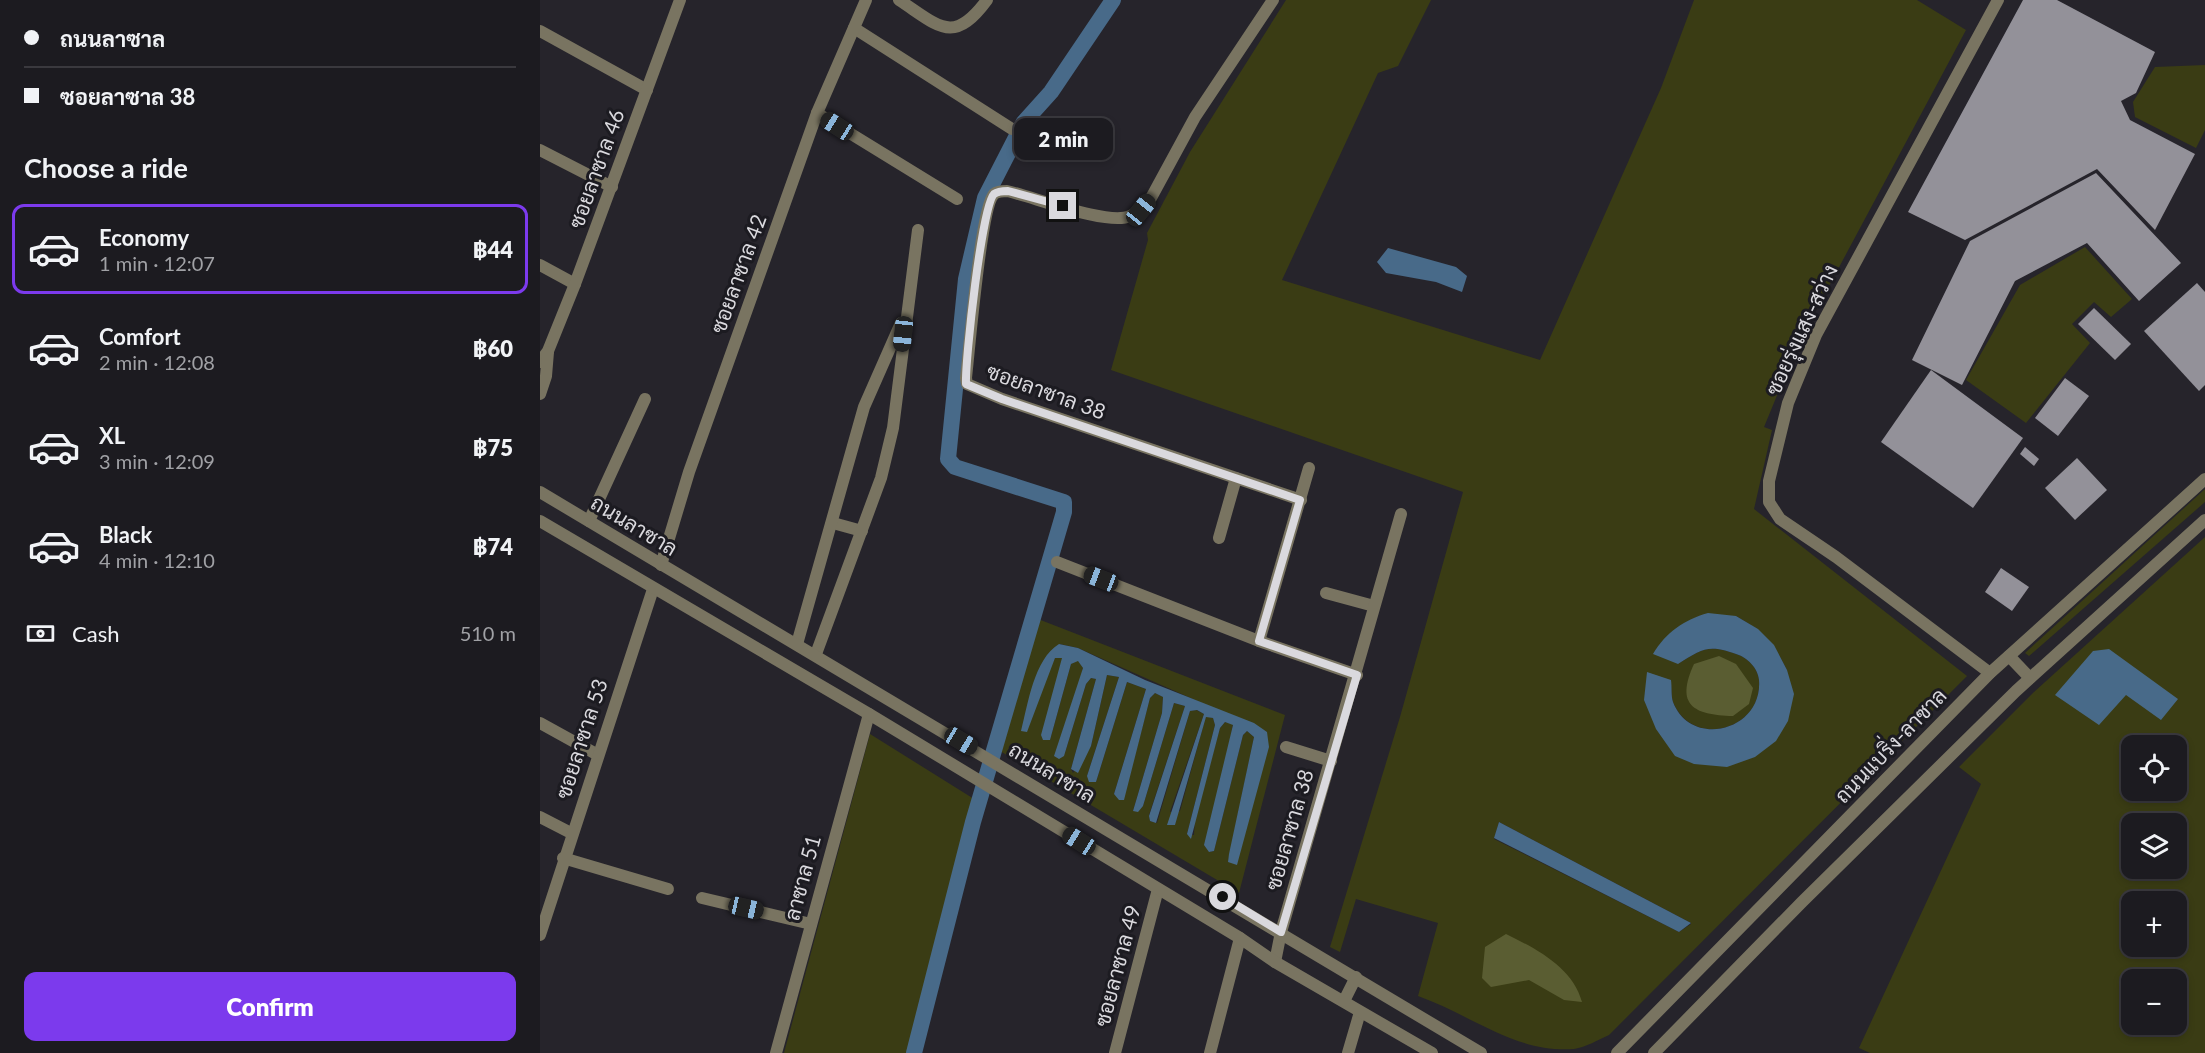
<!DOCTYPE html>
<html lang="en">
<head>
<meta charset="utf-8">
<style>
  body { margin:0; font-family:Lato,Sarabun,sans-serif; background:#252429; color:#f1f3f6; height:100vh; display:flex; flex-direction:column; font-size:22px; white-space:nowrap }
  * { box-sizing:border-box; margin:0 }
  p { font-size:20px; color:#a0a1a5 }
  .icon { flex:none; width:33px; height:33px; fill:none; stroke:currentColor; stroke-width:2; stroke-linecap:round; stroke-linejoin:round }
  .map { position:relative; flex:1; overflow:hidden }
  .side { display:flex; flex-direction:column; background:#1c1b20; width:540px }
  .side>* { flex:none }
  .guide { display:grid; align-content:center; height:132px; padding:0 24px; background:#1c1b20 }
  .controls { position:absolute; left:1581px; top:735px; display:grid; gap:12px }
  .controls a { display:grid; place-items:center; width:66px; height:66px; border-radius:12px; background:#1c1b20; box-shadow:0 3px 9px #0003,0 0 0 2px #3a393e; font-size:30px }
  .end { position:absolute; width:27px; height:27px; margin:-14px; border:8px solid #dad9de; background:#111; box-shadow:0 0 0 3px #111 }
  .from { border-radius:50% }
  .bubble { position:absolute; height:42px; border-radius:12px; background:#1c1b20; box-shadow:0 3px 9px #0003,0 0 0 2px #3a393e; font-size:20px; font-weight:800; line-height:42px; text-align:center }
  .car { position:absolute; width:18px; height:36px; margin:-18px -9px; border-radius:8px; box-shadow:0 0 4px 2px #0007; background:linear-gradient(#222 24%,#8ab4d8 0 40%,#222 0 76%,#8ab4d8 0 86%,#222 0) }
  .guide b { display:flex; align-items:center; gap:21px; height:57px; font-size:22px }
  .guide b+b { border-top:2px solid #3a393e }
  .guide i { width:15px; height:15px; background:#f1f3f6 }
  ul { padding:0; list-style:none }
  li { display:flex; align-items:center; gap:18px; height:90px; margin:0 12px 9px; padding:0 12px; border:3px solid transparent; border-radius:12px }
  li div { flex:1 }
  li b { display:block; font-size:22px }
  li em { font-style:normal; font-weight:800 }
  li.on { border-color:#7c3aed }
  li>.icon { width:54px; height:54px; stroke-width:1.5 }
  h2 { padding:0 24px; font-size:27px; line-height:72px }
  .pay { display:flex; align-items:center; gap:15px; height:66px; padding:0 24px; font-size:22px }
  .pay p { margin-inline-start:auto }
  .primary-button { display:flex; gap:12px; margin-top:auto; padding:12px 24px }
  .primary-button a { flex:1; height:69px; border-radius:12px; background:#7c3aed; color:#fff; font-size:24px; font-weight:800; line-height:69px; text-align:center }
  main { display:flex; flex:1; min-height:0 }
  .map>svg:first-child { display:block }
  .green { fill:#3a3c14; fill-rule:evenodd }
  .forest { fill:#5a5d32 }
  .water { fill:#486a89 }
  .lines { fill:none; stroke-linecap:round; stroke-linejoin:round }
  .canal { stroke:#486a89; stroke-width:16 }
  .building { fill:#939199 }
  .minor { stroke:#797461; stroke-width:12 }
  .tertiary { stroke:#797461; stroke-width:12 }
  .route { stroke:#dad9de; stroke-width:8 }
  .labels { text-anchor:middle; stroke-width:6; stroke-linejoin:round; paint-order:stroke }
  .street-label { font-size:21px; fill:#dad9de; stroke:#1c1b21 }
</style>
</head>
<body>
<main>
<section class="side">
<div class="guide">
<b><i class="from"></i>ถนนลาซาล</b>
<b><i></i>ซอยลาซาล 38</b>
</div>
<h2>Choose a ride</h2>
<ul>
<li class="on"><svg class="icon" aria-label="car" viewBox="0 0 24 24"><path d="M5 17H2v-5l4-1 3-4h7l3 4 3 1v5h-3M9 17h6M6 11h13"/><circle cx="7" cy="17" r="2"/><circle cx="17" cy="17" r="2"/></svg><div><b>Economy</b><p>1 min · 12:07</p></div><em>฿44</em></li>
<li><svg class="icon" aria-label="car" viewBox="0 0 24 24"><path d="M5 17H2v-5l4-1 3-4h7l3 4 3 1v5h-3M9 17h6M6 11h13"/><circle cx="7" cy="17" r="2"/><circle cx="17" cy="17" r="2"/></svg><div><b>Comfort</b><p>2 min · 12:08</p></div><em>฿60</em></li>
<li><svg class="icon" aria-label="car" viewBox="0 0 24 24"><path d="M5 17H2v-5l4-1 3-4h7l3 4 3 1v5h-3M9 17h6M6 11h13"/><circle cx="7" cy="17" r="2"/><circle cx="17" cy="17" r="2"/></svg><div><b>XL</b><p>3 min · 12:09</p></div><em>฿75</em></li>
<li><svg class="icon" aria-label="car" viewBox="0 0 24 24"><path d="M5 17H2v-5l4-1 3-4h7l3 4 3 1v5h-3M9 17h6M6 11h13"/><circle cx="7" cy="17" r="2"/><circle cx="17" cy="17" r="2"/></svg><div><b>Black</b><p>4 min · 12:10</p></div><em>฿74</em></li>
</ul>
<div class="pay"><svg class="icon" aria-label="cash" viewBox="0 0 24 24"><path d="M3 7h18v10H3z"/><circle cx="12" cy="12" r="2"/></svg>Cash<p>510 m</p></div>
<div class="primary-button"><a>Confirm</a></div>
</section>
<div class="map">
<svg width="1665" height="1053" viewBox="0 0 1665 1053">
  <rect width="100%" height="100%" fill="#26242b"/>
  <g class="green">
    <path d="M746 0H891L858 66 838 73 742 280 1000 360 1121 88 1154 0H1377L1426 30 1259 342 1224 427 1232 430 1214 509 1427 676 1069 1035C1058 1040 1046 1047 1034 1049 974 1053 932 1015 878 996L898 923 816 899 800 952 790 947 860 717 923 492 571 370 608 240 607 233 650 152ZM1196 616C1224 632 1233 642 1247 670L1187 767 1104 700 1131 680C1131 687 1131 696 1133 702 1152 749 1223 731 1219 680 1218 668 1207 657 1196 654 1168 644 1162 649 1138 664ZM959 822 1151 923V924L1139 932 954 839Z"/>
    <polygon points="1665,65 1665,130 1656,148 1595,117 1593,102 1615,67"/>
    <polygon points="1545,247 1592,299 1571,317 1554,302 1532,324 1550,343 1486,423 1426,380 1480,285"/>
    <polygon points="1665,489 1665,502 1489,656 1485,653"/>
    <path d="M1665 537V1053H1330L1319 1048 1441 784 1419 767 1494 692ZM1592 746H1636V790H1592ZM1592 824H1636V868H1592ZM1592 902H1636V946H1592ZM1592 980H1636V1024H1592Z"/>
    <path d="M498 619 745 715 699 893 460 751ZM520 644 538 648 727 732 688 862 714 737 707 731 703 735 674 851 669 852 693 724 685 722 680 728 655 817 654 835 647 834 675 725 673 718 666 716 640 811 630 812 664 714 656 710 650 711 617 823 610 821 609 815 645 706 634 703 603 806 593 811 622 713 623 697 615 693 610 698 583 800 574 794 606 689 587 682 556 782 547 776 579 677 567 675 551 746 533 773 531 769 556 679 551 678 546 684 524 756 543 668 538 660 531 664 510 740 523 658H515L509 670Z"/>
    <polygon points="330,734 434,799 368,1053 244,1053"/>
  </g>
  <g class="forest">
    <path d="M1179 656 1196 664 1213 688 1209 704 1193 716C1153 715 1135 705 1154 664Z"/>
    <path d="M966 934C997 949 1033 968 1042 1002L1024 1000 989 980 951 987 942 978 945 947Z"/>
  </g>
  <g class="water">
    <polygon points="848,248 916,267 927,276 922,292 896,282 846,273 837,262"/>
    <path d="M1168 613 1196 616 1218 629 1234 645 1247 670 1254 694 1248 721 1236 741 1215 757 1187 767 1154 764 1135 756 1116 729 1104 700 1107 672 1131 680C1132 687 1131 696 1133 702 1151 749 1223 731 1219 680 1218 668 1207 657 1196 654 1168 644 1162 649 1138 664L1113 654C1126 632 1144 620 1168 613Z"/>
    <path d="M519 644 538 648 605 680 714 723 727 732 729 747 697 865 688 862 689 854 714 737 707 731 703 735 674 851 669 852 664 845 693 725 685 722 680 728 651 839 647 834 675 725 673 718 666 717 635 825H627L664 714 657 710 650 711 616 823 610 821 609 816 645 706 634 703 603 806 598 812 593 811 622 713 623 697 615 693 610 698 584 800H579L574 794 606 689 587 682 556 782H549L547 776 579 677 567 675 551 746 538 773 531 769 556 679 551 678 546 684 524 756 519 759 514 756 543 668 538 661 531 664 510 740H503L501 735 522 658H515L487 732 481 731C488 704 494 659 519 644Z"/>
    <polygon points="1569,649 1638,699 1621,720 1586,695 1559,725 1515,695 1553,651"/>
    <polygon points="959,822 1151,923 1139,932 954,838"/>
  </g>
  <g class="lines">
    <polyline class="canal" points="374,1053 433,822 524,512 524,502 415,467 408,459 426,279 445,198 484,122 511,92 573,0"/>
  </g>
  <g class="building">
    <polygon points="1483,0 1517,0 1615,52 1596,93 1581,101 1590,120 1655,154 1615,230 1557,169 1425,240 1368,212"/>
    <polygon points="1556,173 1641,263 1599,301 1547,243 1475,281 1422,385 1372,360 1430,241"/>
    <polygon points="1657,283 1665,292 1665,385 1659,391 1604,331"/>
    <polygon points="1554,308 1591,344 1575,360 1538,324"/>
    <polygon points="1391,370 1483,438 1433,508 1341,442"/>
    <polygon points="1525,378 1549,396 1518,436 1495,418"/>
    <polygon points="1485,447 1499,459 1494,466 1480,454"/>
    <polygon points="1537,458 1567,490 1535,520 1505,488"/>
    <polygon points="1461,568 1489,587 1472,611 1445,592"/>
  </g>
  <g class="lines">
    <g class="minor">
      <path d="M359 0C399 26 413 46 447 0"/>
      <path d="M733 0 655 117 611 198C605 206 599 213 590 216 568 226 494 197 467 191 463 191 458 191 454 194 441 206 429 352 426 378L427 384 462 399 761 500"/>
      <polyline points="314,28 472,129"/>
      <polyline points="0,31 107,90"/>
      <polyline points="277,113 417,199"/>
      <polyline points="0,150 72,187"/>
      <polyline points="0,265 35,284"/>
      <polyline points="0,362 8,351 35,284 140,0"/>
      <polyline points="0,394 6,376 8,352"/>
      <polyline points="49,521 105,399"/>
      <polyline points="293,523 322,531"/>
      <polyline points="679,538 696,478"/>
      <polyline points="517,562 719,641 817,675"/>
      <polyline points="121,565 149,472 277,113 326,0"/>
      <polyline points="786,593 834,606"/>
      <polyline points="719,641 769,468"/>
      <polyline points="257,644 324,407 361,323"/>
      <polyline points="276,654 341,478 353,428 378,230"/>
      <polyline points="1450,673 1296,557 1240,519 1229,502 1229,481 1248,403 1276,335 1458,0"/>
      <polyline points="0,723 58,755"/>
      <polyline points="746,747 791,761"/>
      <polyline points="0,817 31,833"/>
      <polyline points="23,858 128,889"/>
      <polyline points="162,898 271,924"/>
      <polyline points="0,935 113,589"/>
      <polyline points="735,962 741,932 861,514"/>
      <polyline points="236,1053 329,714"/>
      <polyline points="575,1053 618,889"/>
      <polyline points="670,1053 700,938"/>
      <polyline points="808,1053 820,1012"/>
    </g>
    <g class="tertiary">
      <polyline points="0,492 941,1053"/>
      <polyline points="0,521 329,714 700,938 735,962 892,1053"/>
      <polyline points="1469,656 1490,678"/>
      <polyline points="804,1001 816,977"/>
      <polyline points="1077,1053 1450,673 1665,479"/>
      <polyline points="1114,1053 1262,902 1476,691 1665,520"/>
    </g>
  </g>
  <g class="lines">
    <path class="route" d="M523 206 468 191C463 191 458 191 454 194 442 206 425 360 426 384L462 399 760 500 719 641 817 675 741 932 683 897"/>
  </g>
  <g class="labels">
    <g class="street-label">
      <text transform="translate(57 169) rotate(-70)" y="7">ซอยลาซาล 46</text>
      <text transform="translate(199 274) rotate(-70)" y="7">ซอยลาซาล 42</text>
      <text transform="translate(1262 330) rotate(-65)" y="7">ซอยรุ่งแสง-สว่าง</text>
      <text transform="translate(506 392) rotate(20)" y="7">ซอยลาซาล 38</text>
      <text transform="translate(94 526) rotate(31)" y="7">ถนนลาซาล</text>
      <text transform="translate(42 739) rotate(-72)" y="7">ซอยลาซาล 53</text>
      <text transform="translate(1351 746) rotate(-46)" y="7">ถนนแบริ่ง-ลาซาล</text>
      <text transform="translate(512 773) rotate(31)" y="7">ถนนลาซาล</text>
      <text transform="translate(750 830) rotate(-74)" y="7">ซอยลาซาล 38</text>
      <text transform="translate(263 878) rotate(-75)" y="7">ลาซาล 51</text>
      <text transform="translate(578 966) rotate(-75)" y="7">ซอยลาซาล 49</text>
    </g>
  </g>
</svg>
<div class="controls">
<a><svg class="icon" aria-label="locate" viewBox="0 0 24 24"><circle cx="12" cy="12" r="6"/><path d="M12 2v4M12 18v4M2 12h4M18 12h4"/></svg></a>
<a><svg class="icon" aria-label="layers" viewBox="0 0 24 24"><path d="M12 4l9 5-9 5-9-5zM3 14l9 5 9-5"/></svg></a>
<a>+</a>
<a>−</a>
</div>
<i class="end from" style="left:683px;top:897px"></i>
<i class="end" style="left:523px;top:206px"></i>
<div class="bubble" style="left:474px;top:118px;width:99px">2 min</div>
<i class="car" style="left:297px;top:126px;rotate:302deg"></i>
<i class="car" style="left:601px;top:210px;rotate:39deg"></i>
<i class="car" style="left:363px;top:334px;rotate:186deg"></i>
<i class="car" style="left:561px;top:579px;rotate:291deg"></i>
<i class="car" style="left:421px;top:741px;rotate:121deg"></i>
<i class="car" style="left:539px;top:841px;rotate:302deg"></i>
<i class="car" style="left:206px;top:908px;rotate:103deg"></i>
</div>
</main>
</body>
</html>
